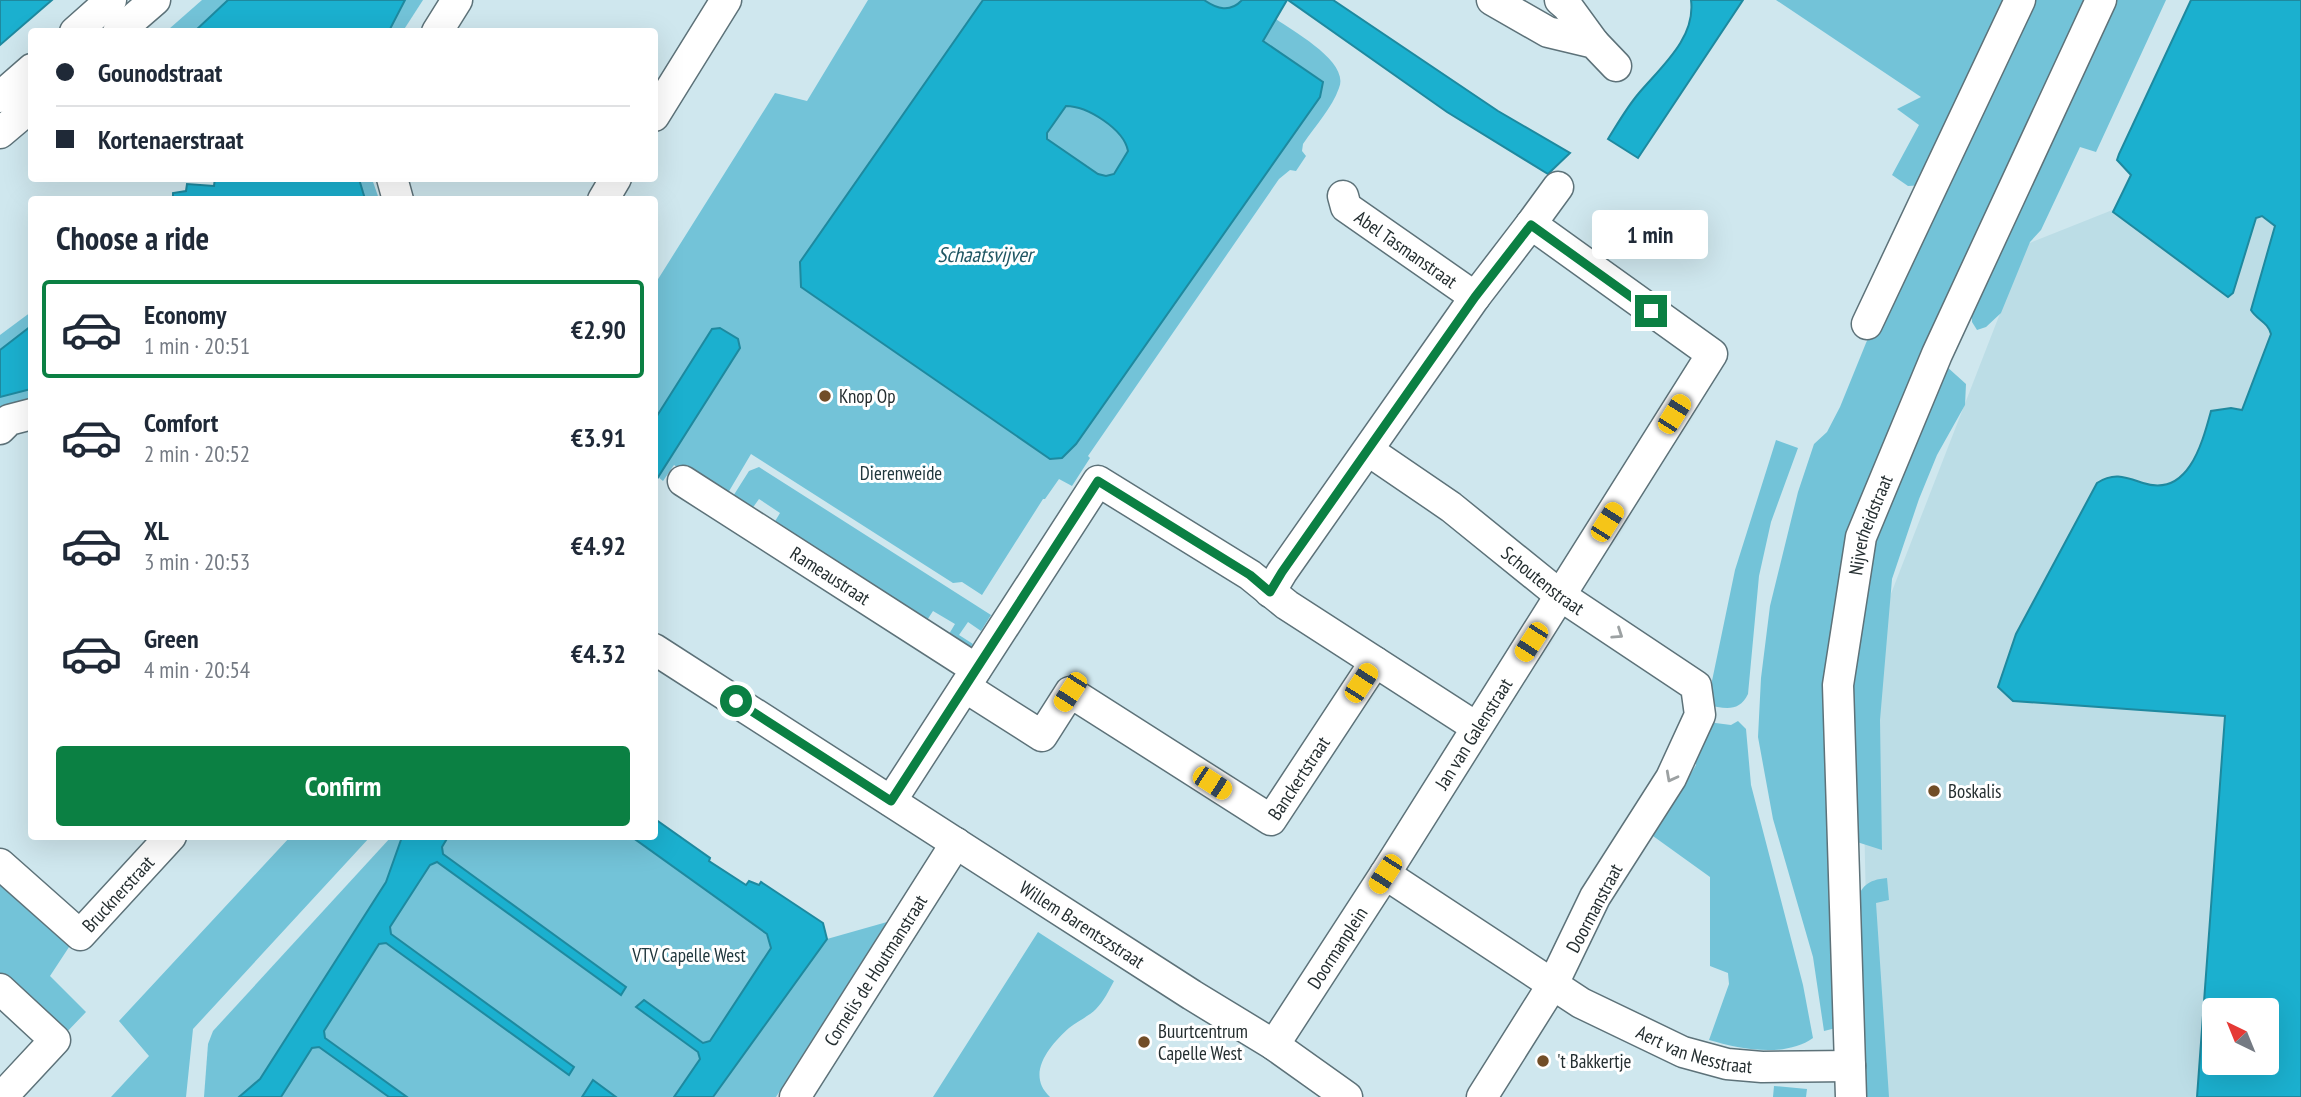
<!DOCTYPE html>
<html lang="en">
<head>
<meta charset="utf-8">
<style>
  body { margin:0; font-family:"PT Sans Narrow",sans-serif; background:#f6f6f7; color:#1f2937; height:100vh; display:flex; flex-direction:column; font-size:26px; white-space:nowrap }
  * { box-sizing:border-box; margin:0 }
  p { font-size:23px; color:#747a83 }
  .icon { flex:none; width:38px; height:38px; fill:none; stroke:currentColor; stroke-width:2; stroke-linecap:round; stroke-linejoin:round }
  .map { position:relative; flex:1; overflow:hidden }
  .panel { position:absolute; left:28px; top:196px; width:630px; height:644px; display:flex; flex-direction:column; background:#fff; border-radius:7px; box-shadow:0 7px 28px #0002 }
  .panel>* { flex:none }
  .guide { position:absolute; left:28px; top:28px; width:630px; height:154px; border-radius:7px; box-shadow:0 7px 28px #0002; display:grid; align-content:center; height:154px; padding:0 28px; background:#fff }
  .needle { width:46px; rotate:317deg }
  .controls { position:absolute; left:2202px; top:998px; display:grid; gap:14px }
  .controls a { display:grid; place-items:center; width:77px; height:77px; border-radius:7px; background:#fff; box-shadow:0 7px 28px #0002; font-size:35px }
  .end { position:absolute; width:32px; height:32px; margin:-16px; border:9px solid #0b8043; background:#fff; box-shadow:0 0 0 4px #fff }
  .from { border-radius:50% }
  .bubble { position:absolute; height:49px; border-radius:7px; background:#fff; box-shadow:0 7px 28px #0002; font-size:23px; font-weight:700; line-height:49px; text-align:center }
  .car { position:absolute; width:21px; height:42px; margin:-21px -10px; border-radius:9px; box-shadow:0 0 5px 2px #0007; background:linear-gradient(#f5c518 24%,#345 0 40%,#f5c518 0 76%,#345 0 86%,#f5c518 0) }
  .guide b { display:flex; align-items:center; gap:24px; height:66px; font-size:26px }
  .guide b+b { border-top:2px solid #e0e1e3 }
  .guide i { width:18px; height:18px; background:#1f2937 }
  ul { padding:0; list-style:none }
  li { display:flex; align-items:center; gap:21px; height:98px; margin:0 14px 10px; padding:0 14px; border:4px solid transparent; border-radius:7px }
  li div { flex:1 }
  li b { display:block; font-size:26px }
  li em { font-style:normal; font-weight:700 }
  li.active { border-color:#0b8043 }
  li>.icon { width:63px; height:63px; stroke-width:1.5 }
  h2 { padding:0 28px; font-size:32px; line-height:84px }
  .primary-button { display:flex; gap:14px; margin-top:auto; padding:14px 28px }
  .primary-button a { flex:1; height:80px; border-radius:7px; background:#0b8043; color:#fff; font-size:28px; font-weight:700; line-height:80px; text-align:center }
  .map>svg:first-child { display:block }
  .built { fill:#bcdde6 }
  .green { fill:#73c3d8 }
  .water { fill:#1bb0cf; stroke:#1e899f; stroke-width:2; fill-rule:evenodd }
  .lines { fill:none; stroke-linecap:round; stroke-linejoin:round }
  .minor-casing { stroke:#5d7279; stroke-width:33 }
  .minor { stroke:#fff; stroke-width:30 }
  .oneway { stroke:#9ca1a2 }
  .route { stroke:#0b8043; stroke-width:9 }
  .poi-dot { fill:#714d27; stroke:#fff; stroke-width:2.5 }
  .labels { text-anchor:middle; stroke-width:6; stroke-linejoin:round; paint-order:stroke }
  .street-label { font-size:19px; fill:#242e30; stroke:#fff }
  .poi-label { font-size:19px; fill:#242e30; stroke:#fff; text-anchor:start }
  .park-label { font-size:19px; fill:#20373d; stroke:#fff }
  .water-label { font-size:21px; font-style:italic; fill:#1f5663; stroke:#fff }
</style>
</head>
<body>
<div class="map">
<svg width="2301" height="1097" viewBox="0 0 2301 1097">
  <rect width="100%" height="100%" fill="#cfe7ee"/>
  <polygon class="built" points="2223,166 2301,249 2214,1010 2214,1062 2242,1097 1870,1097 1861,671 2027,244"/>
  <g class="green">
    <polygon points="202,0 228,0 195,31 169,32 169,29"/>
    <polygon points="405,0 423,0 403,31 389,32"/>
    <path d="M868 0H983L800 262 1050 459 1323 81 1263 41 1276 19C1294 32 1350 62 1339 88 1332 108 1315 126 1303 144L1302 151 1306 156 1296 171 1290 170 1279 179 1088 456 1090 458 1072 486 1059 479 1045 499H1043L982 595 962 582 953 583 751 454 725 498 674 465 663 481 658 477 740 348 711 330 655 419V284L775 93 807 101Z"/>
    <path d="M1204 0H1242C1230 13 1217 9 1204 0Z"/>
    <polygon points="1776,0 2014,0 1925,185 1908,186 1892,175 1919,125 1897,109 1921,97"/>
    <polygon points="2027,0 2089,0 1861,509 1836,1028 1824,1031 1813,957 1773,819 1758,737 1761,678 1770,606 1798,492 1814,444 1827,432 1840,407 1866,343"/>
    <polygon points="2113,0 2166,0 2096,152 2080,147 2041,230 2030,242 2001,313 1986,327 1977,330 1972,322 1972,309"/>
    <path d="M1066 106C1087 106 1124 129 1128 151L1114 174 1106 176 1098 174 1047 139V133Z"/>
    <polygon points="359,179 372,179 379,199 365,199"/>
    <polygon points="31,312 31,326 0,350 0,335"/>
    <polygon points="1946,366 1966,384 1965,405 1937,455 1919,499 1892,579 1880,720 1882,850 1857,842 1853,670 1868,569 1888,498"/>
    <polygon points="31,389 31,406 0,419 0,397"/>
    <path d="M1776 440 1798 448 1771 522 1759 576 1748 694C1739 713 1724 708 1707 705L1735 570Z"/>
    <polygon points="759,467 991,615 981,631 968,622 959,635 973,644 967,653 946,639 955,624 933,611 924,625 771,528 780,513 759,499 749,513 730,501 749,471"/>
    <path d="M1700 721 1731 725 1738 721 1746 729 1751 785 1803 985 1813 1038C1785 1058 1740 1049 1709 1040L1729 984 1728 973 1710 966V877L1653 836 1696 765 1690 748Z"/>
    <polygon points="290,837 370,837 193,1029 186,1097 111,1097 149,1056 119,1021"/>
    <polygon points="391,837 402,837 386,882 260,1079 239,1097 204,1097 208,1044 213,1031"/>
    <polygon points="448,837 632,837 768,934 771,948 711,1041 704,1043 644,1000 637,1007 698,1051 700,1059 674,1097 616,1097 593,1080 582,1097 407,1097 325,1038 324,1031 379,944 386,943 569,1075 574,1067 391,934 389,927 430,864 437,862 620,995 626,987 443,854 442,847"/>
    <path d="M1887 878 1889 900 1876 903 1889 1097H1864L1855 905C1861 886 1867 880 1887 878Z"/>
    <polygon points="0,882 71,944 50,976 86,1012 63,1036 0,977"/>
    <polygon points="887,922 776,1097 713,1097 827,939"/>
    <path d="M1038 932 1114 981C1109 990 1104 1001 1096 1009 1089 1016 1078 1021 1069 1028 1050 1045 1025 1074 1050 1097H933Z"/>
    <polygon points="319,1047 389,1097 281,1097 312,1048"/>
    <polygon points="1774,1086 1807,1089 1806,1097 1773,1097"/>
  </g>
  <g class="water">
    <polygon points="0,0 52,0 0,45"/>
    <polygon points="228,0 405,0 389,31 195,31"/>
    <path d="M983 0H1204C1217 9 1230 13 1242 0H1287L1263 41 1323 82 1320 97 1076 444 1062 458 1050 459 801 287 800 262ZM1066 106C1087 106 1124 129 1128 151L1114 174 1106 176 1098 174 1047 139V133Z"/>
    <polygon points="1288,0 1333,0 1498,111 1570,153 1548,174 1447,112"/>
    <path d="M1691 0H1743L1638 158 1608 139C1618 123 1627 107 1639 93 1661 67 1696 38 1691 0Z"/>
    <path d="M2191 0H2301V1097H2197L2225 716 2013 701 1998 687 2016 634 2097 483C2114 472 2125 477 2143 483 2188 498 2202 444 2211 411L2231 408 2242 410 2271 334C2268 322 2257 320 2251 310L2275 226 2262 216 2256 218 2233 293 2228 297 2113 212 2131 175 2117 160 2119 154ZM2214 1010H2266V1062H2214Z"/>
    <polygon points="215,178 359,179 365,199 173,199 173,193 186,191 187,184 214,186"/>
    <polygon points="31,326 31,389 0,397 0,350"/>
    <polygon points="720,328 738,339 740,348 655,482 655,419 712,329"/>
    <polygon points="655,819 710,858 709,861 746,885 749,881 759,885 761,882 823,923 827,939 713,1097 674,1097 700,1059 698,1052 636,1007 644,1000 703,1043 710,1041 771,948 767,934 632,837 654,836"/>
    <polygon points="402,837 448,837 442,847 443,854 626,987 621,995 437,862 430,865 390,927 391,934 574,1067 569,1075 386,943 379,944 324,1031 325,1038 407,1097 389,1097 319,1047 312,1048 281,1097 239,1097 260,1079 386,882"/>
    <polygon points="593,1080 616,1097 582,1097"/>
  </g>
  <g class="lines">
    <g class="minor-casing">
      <g id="minor">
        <polyline points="1492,0 1548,32 1594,43 1616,66"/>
        <polyline points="1560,0 1567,6 1594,43"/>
        <polyline points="75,32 111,0"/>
        <polyline points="118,32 155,0"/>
        <polyline points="437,32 457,0"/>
        <polyline points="0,97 32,69"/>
        <polyline points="654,116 726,0"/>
        <polyline points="0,133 32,106"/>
        <polyline points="392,178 398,200"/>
        <polyline points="603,200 616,178"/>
        <polyline points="1475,297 1531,224"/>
        <polyline points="1867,324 2020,0"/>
        <polyline points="0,429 9,420 32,414"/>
        <path id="s1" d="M1369 451 1451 507 1561 596 1696 686 1700 715 1671 778 1595 897 1553 984 1482 1097"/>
        <path id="s2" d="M683 481 976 669"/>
        <polyline points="1270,592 1282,572 1475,297 1346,207 1343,196"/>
        <path id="s3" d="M654 649 1192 995 1274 1045 1347 1097"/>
        <path id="s4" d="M965 687 1042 736 1070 692 1271 820 1375 662"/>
        <polyline points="891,801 1098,481 1250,575 1287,605 1476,727"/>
        <path id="s5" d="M0 864 80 935 171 836"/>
        <path id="s6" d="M1385 874 1712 354 1531 224 1558 187"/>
        <polyline points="0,989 55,1040 2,1097"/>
        <path id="s7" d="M1274 1045 1385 874 1581 1003 1683 1052 1727 1064 1762 1067 1850 1066"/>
        <path id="s8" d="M795 1097 956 843"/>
        <path id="s9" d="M1851 1097 1838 685 1861 537 1937 354 2101 0"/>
      </g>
    </g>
    <use href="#minor" class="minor"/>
  </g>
  <defs><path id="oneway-chevron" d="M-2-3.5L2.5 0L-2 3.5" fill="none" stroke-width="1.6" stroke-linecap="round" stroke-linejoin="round" transform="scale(1.75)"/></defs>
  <g class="oneway">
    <use href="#oneway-chevron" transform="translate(1618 634) rotate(34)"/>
    <use href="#oneway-chevron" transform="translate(1671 777) rotate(118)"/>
  </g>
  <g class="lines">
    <polyline class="route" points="736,701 891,801 1098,481 1250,575 1270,592 1282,572 1475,297 1531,225 1651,311"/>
  </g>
  <g class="poi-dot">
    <circle cx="825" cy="396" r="7"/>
    <circle cx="1934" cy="791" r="7"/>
    <circle cx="1144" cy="1042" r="7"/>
    <circle cx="1543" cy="1061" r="7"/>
  </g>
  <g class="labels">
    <g class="street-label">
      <text transform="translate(1406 249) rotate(35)" y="7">Abel Tasmanstraat</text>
      <text dy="7" stroke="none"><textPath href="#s9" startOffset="576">Nijverheidstraat</textPath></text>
      <text dy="7" stroke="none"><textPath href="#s2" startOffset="175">Rameaustraat</textPath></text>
      <text dy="7" stroke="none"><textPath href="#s1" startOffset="217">Schoutenstraat</textPath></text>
      <text dy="7" stroke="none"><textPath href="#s6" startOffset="166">Jan van Galenstraat</textPath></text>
      <text dy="7" stroke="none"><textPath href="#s4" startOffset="432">Banckertstraat</textPath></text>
      <text dy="7" stroke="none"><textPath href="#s5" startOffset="163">Brucknerstraat</textPath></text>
      <text transform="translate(1594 908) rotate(-62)" y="7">Doormanstraat</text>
      <text dy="7" stroke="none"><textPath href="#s3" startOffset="509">Willem Barentszstraat</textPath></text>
      <text dy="7" stroke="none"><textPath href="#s7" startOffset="116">Doormanplein</textPath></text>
      <text dy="7" stroke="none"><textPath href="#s8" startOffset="150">Cornelis de Houtmanstraat</textPath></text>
      <text dy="7" stroke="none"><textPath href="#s7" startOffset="562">Aert van Nesstraat</textPath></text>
    </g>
    <g class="poi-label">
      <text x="839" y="403">Knop Op</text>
      <text x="1948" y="798">Boskalis</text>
      <text x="1158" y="1038">Buurtcentrum<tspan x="1158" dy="22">Capelle West</tspan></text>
      <text x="1557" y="1068">'t Bakkertje</text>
    </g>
    <g class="park-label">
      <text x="901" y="480">Dierenweide</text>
      <text x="689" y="962">VTV Capelle West</text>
    </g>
    <g class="water-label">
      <text x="985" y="262">Schaatsvijver</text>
    </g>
  </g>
</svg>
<div class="controls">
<a><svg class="needle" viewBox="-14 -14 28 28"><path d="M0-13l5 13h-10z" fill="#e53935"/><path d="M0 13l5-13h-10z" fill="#747a83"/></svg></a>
</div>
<i class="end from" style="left:736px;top:701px"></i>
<i class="end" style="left:1651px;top:311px"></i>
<div class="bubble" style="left:1592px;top:210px;width:116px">1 min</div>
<i class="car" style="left:1674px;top:414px;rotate:32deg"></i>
<i class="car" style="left:1607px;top:522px;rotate:32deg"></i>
<i class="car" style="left:1531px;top:642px;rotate:213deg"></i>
<i class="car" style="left:1361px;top:683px;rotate:33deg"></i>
<i class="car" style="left:1070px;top:692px;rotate:213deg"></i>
<i class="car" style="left:1212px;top:783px;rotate:123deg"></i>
<i class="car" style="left:1385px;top:874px;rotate:213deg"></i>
<div class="guide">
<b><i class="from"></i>Gounodstraat</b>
<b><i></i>Kortenaerstraat</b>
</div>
<section class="panel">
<h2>Choose a ride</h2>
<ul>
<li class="active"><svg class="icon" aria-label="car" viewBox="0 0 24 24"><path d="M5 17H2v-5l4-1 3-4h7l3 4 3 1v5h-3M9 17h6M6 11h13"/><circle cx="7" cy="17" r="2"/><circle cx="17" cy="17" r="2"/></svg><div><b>Economy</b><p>1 min · 20:51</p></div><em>€2.90</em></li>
<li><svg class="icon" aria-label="car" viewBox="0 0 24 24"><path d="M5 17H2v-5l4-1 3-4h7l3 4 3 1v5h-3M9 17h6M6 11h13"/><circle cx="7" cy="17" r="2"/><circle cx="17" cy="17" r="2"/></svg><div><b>Comfort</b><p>2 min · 20:52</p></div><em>€3.91</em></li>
<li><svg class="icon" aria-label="car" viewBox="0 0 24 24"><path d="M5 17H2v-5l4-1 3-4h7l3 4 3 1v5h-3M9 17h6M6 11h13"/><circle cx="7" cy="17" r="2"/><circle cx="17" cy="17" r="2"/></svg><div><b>XL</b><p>3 min · 20:53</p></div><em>€4.92</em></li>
<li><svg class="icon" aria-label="car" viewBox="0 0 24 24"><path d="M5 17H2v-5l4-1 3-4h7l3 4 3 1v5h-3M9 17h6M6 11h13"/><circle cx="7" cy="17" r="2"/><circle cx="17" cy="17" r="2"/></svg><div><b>Green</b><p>4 min · 20:54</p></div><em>€4.32</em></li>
</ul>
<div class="primary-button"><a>Confirm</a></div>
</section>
</div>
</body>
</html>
